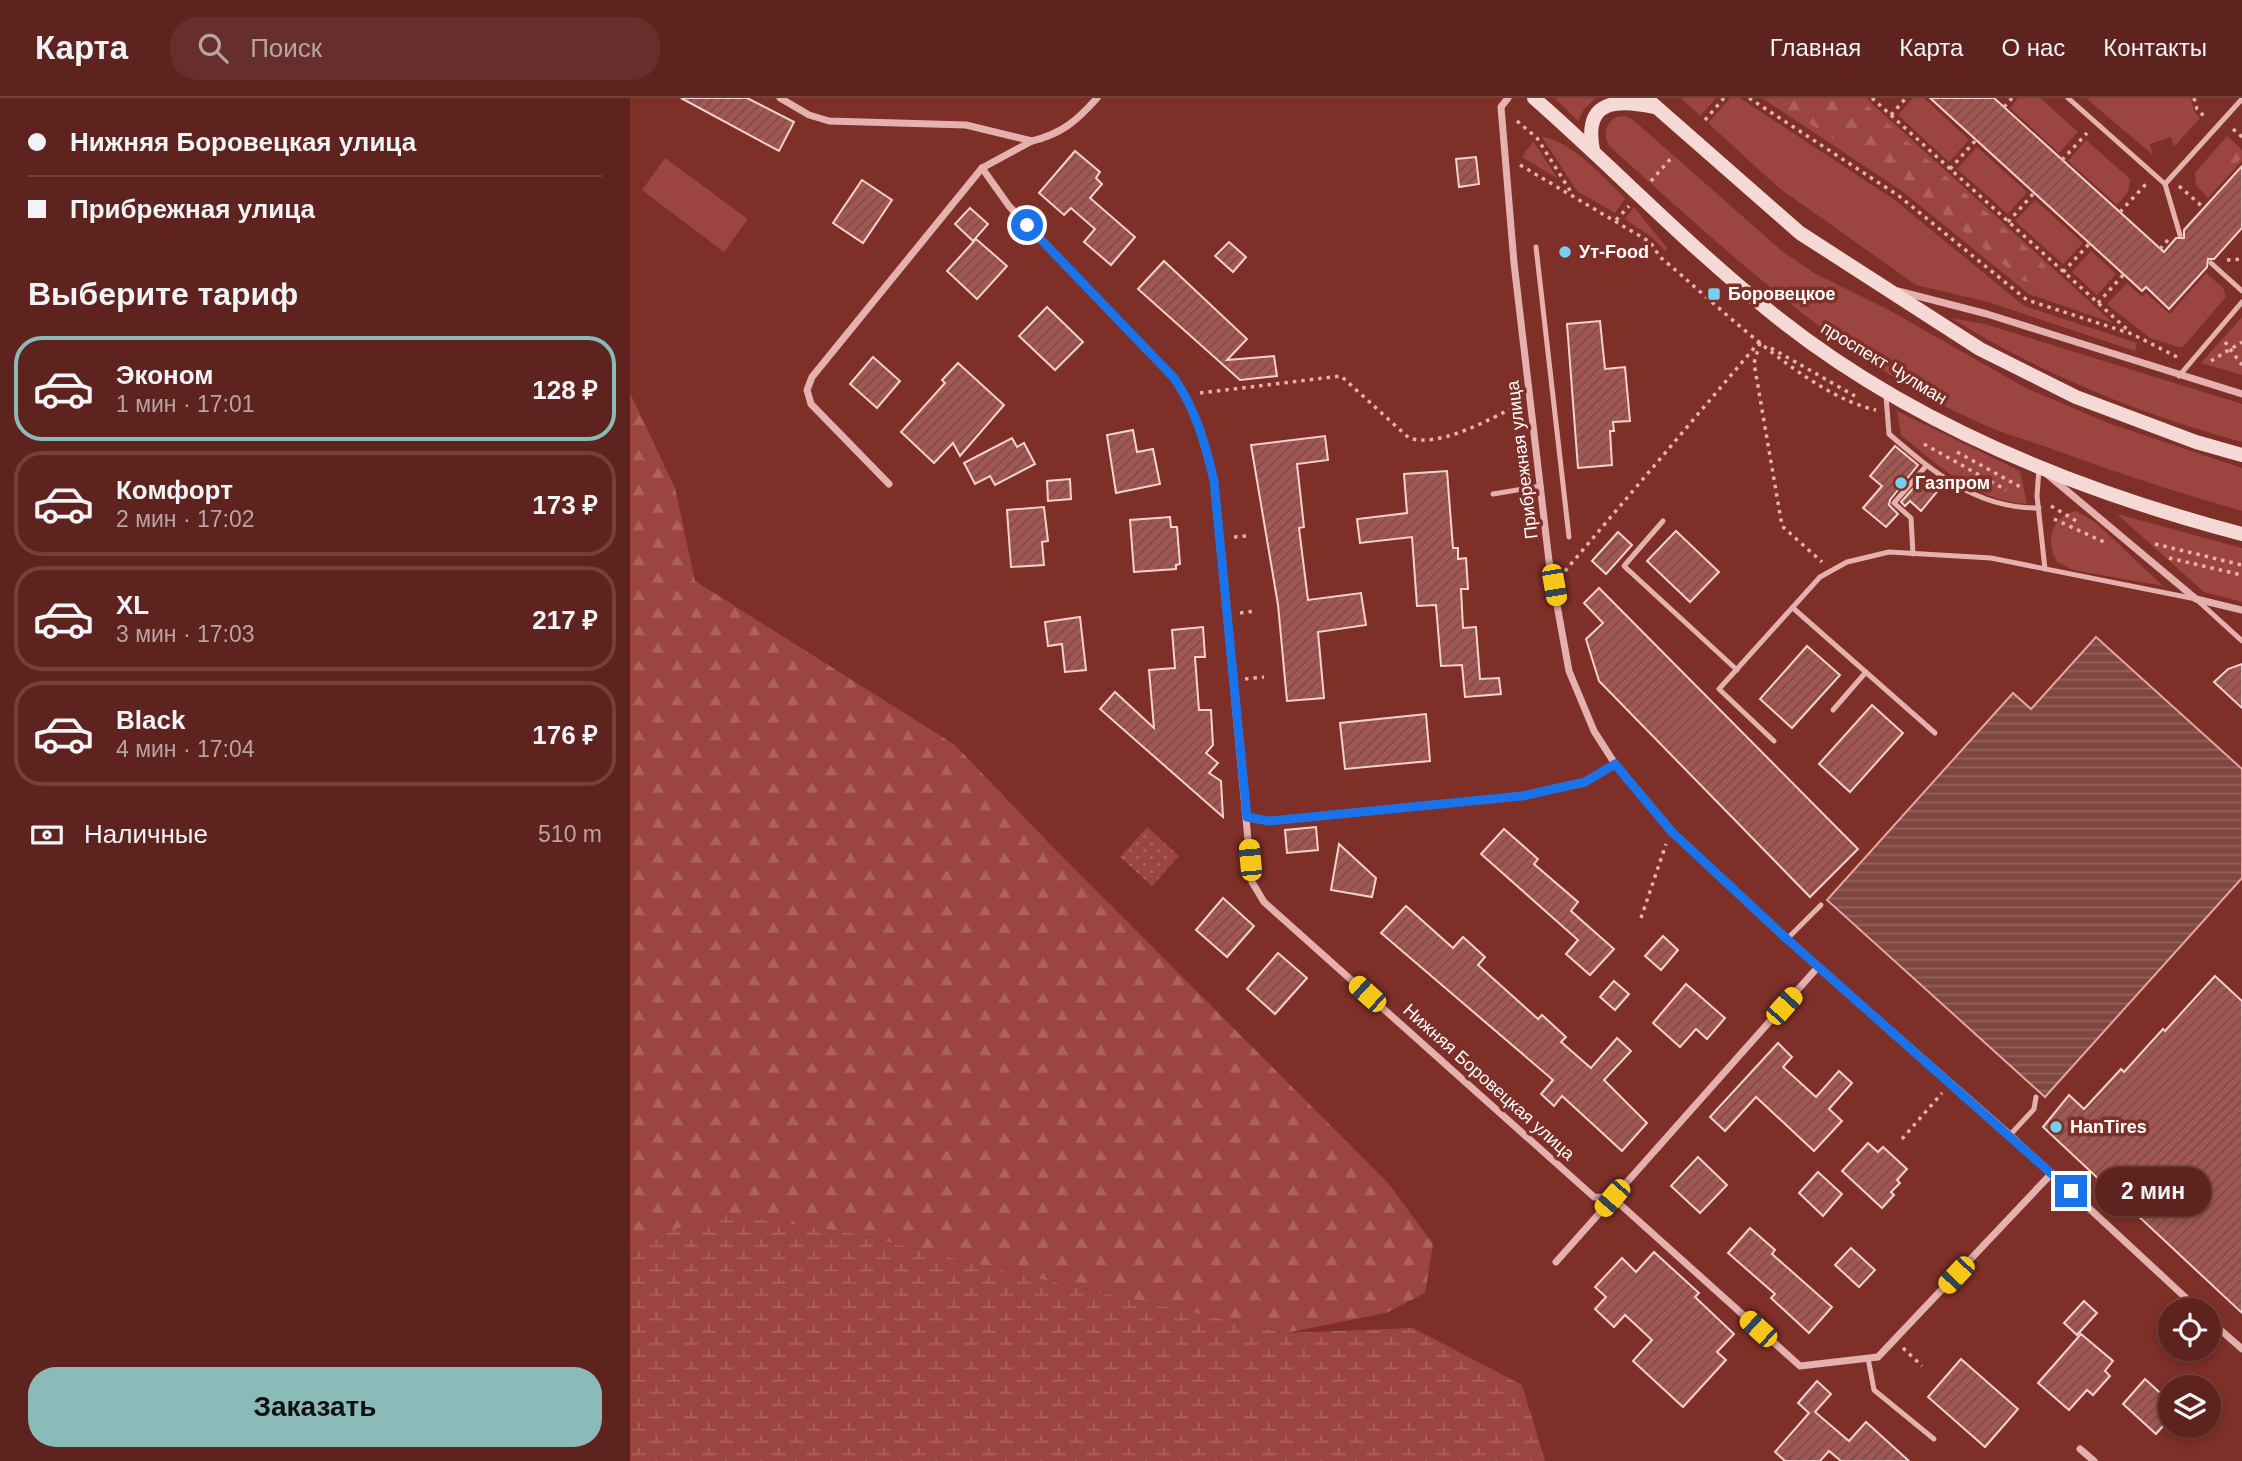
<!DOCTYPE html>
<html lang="ru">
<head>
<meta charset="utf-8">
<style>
  body { margin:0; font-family:Helvetica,sans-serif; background:#672f2b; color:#f1f3f6; height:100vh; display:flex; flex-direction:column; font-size:26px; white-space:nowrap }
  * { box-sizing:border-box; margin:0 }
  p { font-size:23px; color:#b9a4a4 }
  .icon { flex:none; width:38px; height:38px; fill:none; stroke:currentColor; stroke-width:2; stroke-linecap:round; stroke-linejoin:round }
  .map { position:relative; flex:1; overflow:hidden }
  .details { display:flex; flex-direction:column; background:#5e231e; width:630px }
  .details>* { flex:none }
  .top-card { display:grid; align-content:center; height:154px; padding:0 28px; background:#5e231e }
  .tools { position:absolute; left:1528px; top:1200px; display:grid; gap:14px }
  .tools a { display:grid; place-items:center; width:63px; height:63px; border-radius:50%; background:#5e231e; box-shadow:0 4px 10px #0003,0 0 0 2px #73403c; font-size:35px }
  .end { position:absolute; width:32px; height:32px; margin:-16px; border:9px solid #1a73e8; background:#fff; box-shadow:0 0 0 4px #fff }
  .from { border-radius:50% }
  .bubble { position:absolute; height:49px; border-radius:24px; background:#5e231e; box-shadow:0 4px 10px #0003,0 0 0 2px #73403c; font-size:23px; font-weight:600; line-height:49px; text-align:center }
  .car { position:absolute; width:21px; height:42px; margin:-21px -10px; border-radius:9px; box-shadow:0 0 5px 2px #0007; background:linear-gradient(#f5c518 24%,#345 0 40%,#f5c518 0 76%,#345 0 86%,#f5c518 0) }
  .top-card b { display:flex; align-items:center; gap:24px; height:66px; font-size:26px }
  .top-card b+b { border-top:2px solid #73403c }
  .top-card i { width:18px; height:18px; background:#f1f3f6 }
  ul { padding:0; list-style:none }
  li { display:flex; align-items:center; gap:21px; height:105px; margin:0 14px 10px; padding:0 14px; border:4px solid #73403c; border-radius:28px }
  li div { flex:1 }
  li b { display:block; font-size:26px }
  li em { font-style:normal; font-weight:600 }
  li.current { border-color:#8bbbb9 }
  li>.icon { width:63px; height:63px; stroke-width:1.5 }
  h2 { padding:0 28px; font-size:32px; line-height:84px }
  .pay { display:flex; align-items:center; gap:18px; height:77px; padding:0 28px; font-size:26px }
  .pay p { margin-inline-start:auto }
  .button { display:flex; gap:14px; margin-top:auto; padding:14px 28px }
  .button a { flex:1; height:80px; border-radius:28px; background:#8bbbb9; color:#111; font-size:28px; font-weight:600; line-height:80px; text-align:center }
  header { display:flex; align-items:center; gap:42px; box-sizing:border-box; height:98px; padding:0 35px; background:#5e231e; border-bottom:2px solid #73403c }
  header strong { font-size:33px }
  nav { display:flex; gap:38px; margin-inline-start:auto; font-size:24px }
  .search { width:490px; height:63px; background:#672f2b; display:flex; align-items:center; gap:18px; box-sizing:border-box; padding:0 24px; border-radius:28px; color:#b9a4a4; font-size:26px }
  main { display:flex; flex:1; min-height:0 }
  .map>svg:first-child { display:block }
  .green { fill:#9c4540 }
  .forest { fill:url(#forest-firs) }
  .wetland { fill:url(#wetland-marsh) }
  .park { fill:url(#park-dots) }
  .water { fill:url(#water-rules); stroke:#e5a6a2; stroke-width:2 }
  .building { fill:url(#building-hatch); stroke:#f4d2d0; stroke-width:2 }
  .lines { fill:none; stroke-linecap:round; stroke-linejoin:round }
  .path { stroke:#e4b1ae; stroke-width:3.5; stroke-dasharray:3.5 5; stroke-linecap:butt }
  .service { stroke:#e4b1ae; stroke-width:5 }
  .minor { stroke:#e4b1ae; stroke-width:7 }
  .secondary { stroke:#f5d9d6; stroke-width:14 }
  .route { stroke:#1a73e8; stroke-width:9 }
  .poi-dot { fill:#74d0ec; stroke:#7d2f28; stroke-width:2.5 }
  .labels { text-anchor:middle; stroke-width:7; stroke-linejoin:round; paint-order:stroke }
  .poi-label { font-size:18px; font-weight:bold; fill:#fff; stroke:#7d2f28; text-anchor:start }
  .street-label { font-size:18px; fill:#fff; stroke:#7d2f28 }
</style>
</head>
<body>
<header>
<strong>Карта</strong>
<div class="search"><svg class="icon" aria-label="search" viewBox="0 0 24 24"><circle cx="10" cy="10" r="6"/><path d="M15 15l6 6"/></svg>Поиск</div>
<nav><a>Главная</a><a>Карта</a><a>О нас</a><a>Контакты</a></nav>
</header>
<main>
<section class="details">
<div class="top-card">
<b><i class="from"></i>Нижняя Боровецкая улица</b>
<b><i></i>Прибрежная улица</b>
</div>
<h2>Выберите тариф</h2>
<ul>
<li class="current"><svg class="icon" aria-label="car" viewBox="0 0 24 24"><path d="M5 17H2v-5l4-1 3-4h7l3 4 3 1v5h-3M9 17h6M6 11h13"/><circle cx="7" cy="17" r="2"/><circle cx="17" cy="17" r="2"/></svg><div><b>Эконом</b><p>1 мин · 17:01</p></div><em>128 ₽</em></li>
<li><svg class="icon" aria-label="car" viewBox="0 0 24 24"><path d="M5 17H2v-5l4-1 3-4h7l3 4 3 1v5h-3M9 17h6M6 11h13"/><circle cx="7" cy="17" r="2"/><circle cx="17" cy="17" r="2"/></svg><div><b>Комфорт</b><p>2 мин · 17:02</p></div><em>173 ₽</em></li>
<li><svg class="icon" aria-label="car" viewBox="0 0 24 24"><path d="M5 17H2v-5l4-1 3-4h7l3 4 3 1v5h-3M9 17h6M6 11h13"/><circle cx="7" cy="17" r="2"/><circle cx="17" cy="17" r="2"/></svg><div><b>XL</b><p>3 мин · 17:03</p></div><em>217 ₽</em></li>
<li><svg class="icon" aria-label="car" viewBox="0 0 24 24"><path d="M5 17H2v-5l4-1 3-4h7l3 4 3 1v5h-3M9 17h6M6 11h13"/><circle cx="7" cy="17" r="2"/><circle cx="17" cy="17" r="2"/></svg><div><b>Black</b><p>4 мин · 17:04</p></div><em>176 ₽</em></li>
</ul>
<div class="pay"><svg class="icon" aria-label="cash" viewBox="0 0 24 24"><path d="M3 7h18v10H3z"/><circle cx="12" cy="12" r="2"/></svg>Наличные<p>510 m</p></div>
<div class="button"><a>Заказать</a></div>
</section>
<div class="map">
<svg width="1612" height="1363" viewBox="0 0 1612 1363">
  <defs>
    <pattern id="forest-firs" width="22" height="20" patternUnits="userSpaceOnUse" patternTransform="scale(1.75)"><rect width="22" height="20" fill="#9c4540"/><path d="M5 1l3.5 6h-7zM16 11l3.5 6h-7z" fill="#ab615d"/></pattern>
    <pattern id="wetland-marsh" width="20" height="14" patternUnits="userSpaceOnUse" patternTransform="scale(1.75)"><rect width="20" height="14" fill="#9c4540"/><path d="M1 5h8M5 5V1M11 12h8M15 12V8" fill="none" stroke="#ab615d"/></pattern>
    <pattern id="park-dots" width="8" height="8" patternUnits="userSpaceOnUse" patternTransform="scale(1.75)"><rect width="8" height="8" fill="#9c4540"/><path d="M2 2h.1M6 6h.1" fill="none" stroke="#ab615d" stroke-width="1.8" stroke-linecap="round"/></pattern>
    <pattern id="water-rules" width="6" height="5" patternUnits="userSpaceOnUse" patternTransform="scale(1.75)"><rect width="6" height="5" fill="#804742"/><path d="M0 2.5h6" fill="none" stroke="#93635e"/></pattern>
    <pattern id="building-hatch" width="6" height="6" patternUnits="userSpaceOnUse" patternTransform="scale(1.75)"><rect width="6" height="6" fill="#a55651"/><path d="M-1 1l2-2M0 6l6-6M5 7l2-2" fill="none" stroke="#70504e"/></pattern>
  </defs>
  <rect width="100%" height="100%" fill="#7d2f28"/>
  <g class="green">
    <polygon points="925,0 966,0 954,11 948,23"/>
    <polygon points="1051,0 1086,0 1070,18"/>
    <polygon points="1100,0 1110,0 1266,103 1394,208 1507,245 1505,253 1358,204 1286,187 1149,90 1078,25"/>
    <polygon points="1132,0 1236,0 1483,225 1399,196 1272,93"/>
    <polygon points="1283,0 1294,0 1339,42 1319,64 1268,17"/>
    <polygon points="1388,0 1410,0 1448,34 1429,55 1380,10"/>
    <polygon points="1456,0 1561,0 1564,13 1570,20 1544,49 1541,39 1520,46 1523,57"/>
    <path d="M994 18 1002 21 1152 153 1184 175 1257 211 1396 290 1478 325 1612 370V413C1549 395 1487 375 1425 352 1400 343 1374 336 1350 325 1209 262 1094 150 980 49 973 37 974 28 986 19Z"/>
    <polygon points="1597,38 1612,52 1612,63 1578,100 1566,87 1565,75"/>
    <path d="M912 39C937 40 978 82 995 101L985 115 947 93Z"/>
    <polygon points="1456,42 1500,81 1498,94 1487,107 1438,63"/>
    <polygon points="903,43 928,81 892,59"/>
    <polygon points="1347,49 1397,94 1378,116 1327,71"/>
    <polygon points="35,60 118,121 94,154 12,92"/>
    <polygon points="1405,102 1453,145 1433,166 1385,123"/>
    <polygon points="1004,109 1037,150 1035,153 1023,140 995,121"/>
    <polygon points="1461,153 1486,176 1467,197 1442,174"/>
    <polygon points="1576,175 1593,190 1596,199 1552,250 1520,240 1477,206 1497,185 1512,199 1516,195 1540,216"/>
    <polygon points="1612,219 1612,277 1571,265"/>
    <path d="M1321 220 1355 226 1612 306V344C1509 316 1412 276 1321 220Z"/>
    <path d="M1267 313 1390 373 1397 406C1344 402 1310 369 1271 337Z"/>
    <path d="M1446 413 1465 424 1533 488 1443 472 1427 464C1415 444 1421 418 1446 413Z"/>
    <polygon points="1487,416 1612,450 1612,504 1574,494"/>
  </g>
  <g class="forest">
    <polygon points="1138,0 1229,0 1414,166 1417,177 1411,184 1393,183 1277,86"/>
    <polygon points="1598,43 1612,54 1612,60 1597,74 1583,61"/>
    <polygon points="0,295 45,390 65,483 325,647 416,742 758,1085 803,1146 795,1195 756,1215 656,1235 396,1178 217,1134 93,1116 13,1142 0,1151"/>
  </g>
  <polygon class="wetland" points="93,1116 217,1134 396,1178 656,1235 783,1230 892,1287 915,1363 0,1363 0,1151 13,1142"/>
  <polygon class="park" points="517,729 549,758 522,788 490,759"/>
  <polygon class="water" points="1466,539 1612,671 1612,780 1415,999 1197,802 1383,595 1401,611"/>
  <g class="building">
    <polygon points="51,0 117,0 164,24 149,53"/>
    <polygon points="1300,0 1364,0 1534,154 1546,140 1554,140 1554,132 1612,68 1612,130 1584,161 1578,161 1577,169 1539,211 1516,189 1512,193"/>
    <polygon points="445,53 470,74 466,80 472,86 460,100 505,139 481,167 454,144 465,131 441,110 434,117 409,95"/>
    <polygon points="846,59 849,86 829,89 826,61"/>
    <polygon points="232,82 262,102 233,145 203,125"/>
    <polygon points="340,110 358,126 343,143 325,126"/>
    <polygon points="346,141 377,168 347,201 317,173"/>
    <polygon points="599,144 616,159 603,174 585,158"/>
    <polygon points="534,163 617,241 597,262 644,258 647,278 610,282 508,191"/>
    <polygon points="417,209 453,244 425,272 389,238"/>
    <polygon points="970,223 975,271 995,269 1000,323 983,324 984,333 980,333 982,367 948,370 937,226"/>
    <polygon points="243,259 270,283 247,310 220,286"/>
    <polygon points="328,265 374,307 330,358 323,345 304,365 271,334 315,285 312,282"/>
    <polygon points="503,332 507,354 523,351 530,386 486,395 477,337"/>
    <polygon points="695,338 698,362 667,366 674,429 669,430 678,502 731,495 736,527 688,534 694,600 657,603 648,507 621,347"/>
    <polygon points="382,340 387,349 394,345 405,366 365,387 360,378 345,386 334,365"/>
    <polygon points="1265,348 1288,367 1260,402 1259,407 1268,416 1256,429 1233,410 1252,388 1240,378"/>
    <polygon points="817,373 823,450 828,450 828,461 836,460 838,491 831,491 833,530 846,529 850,581 869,580 871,596 835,599 832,567 811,568 806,507 787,508 782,439 730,445 727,421 777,415 774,376"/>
    <polygon points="1295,377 1310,390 1291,413 1280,403 1275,408 1271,404"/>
    <polygon points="440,381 441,401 418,403 417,383"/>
    <polygon points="414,409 418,443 412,444 414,467 381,469 377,412"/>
    <polygon points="540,419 541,429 547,429 550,466 546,467 546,471 504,474 500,422"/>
    <polygon points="1046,433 1089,474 1060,504 1017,463"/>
    <polygon points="988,434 1002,447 976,476 962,463"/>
    <polygon points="969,490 1228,751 1180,799 969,583 956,541 973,525 954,505"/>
    <polygon points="450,519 456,572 435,574 432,546 418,548 415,524"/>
    <polygon points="573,529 575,559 565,559 569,612 581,612 583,647 576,655 588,665 579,675 591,683 593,719 470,611 485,594 524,630 519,572 545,570 542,532"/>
    <polygon points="1177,548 1210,577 1162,630 1130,601"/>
    <polygon points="1612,566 1612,610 1584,584 1598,571"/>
    <polygon points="1242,607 1273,635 1220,694 1189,666"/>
    <polygon points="796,616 800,663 715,671 710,625"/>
    <polygon points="686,729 688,752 657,755 655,732"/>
    <polygon points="874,731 908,761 904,766 948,804 941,813 984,851 960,877 936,856 948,842 851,756"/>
    <polygon points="709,746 746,780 742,799 701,792"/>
    <polygon points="593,800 624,828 597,859 566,832"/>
    <polygon points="776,808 823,850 833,839 855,859 848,867 908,921 912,917 936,939 931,944 961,970 987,940 1001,953 974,982 1017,1025 992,1053 932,998 924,1008 911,996 923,982 751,835"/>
    <polygon points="1033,838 1048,852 1031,872 1015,858"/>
    <polygon points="648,855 677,880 645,916 617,891"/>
    <polygon points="1585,878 1612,903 1612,1215 1413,1029 1439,997 1454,1011 1491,971 1494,974 1533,931 1535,933"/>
    <polygon points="984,883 999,896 985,912 970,899"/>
    <polygon points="1056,886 1095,920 1077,941 1066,931 1050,949 1023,925"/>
    <polygon points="1148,945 1162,959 1153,969 1186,999 1209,973 1222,985 1199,1011 1212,1023 1184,1053 1126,999 1095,1033 1080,1019"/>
    <polygon points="1238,1045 1248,1054 1253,1049 1277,1071 1267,1082 1270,1085 1261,1094 1264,1097 1252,1110 1212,1073"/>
    <polygon points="1068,1059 1097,1087 1070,1115 1041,1088"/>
    <polygon points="1188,1074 1212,1096 1193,1118 1169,1095"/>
    <polygon points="1120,1130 1145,1152 1142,1156 1202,1209 1179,1235 1141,1200 1145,1196 1098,1155"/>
    <polygon points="1221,1150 1245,1172 1229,1189 1205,1167"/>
    <polygon points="1024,1154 1069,1195 1065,1199 1104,1236 1087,1254 1096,1262 1053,1309 1003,1263 1022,1242 995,1217 984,1229 965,1211 976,1199 965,1189 992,1160 1006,1174"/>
    <polygon points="1454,1203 1467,1215 1447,1237 1434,1225"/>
    <polygon points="1451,1236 1483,1263 1475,1273 1480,1278 1463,1297 1457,1292 1439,1312 1408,1285"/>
    <polygon points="1331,1261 1388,1311 1355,1349 1298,1299"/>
    <polygon points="1515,1281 1540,1304 1540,1320 1526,1336 1493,1306"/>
    <polygon points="1187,1283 1201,1296 1185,1314 1219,1343 1236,1324 1279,1363 1211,1363 1199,1353 1190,1363 1155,1363 1145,1354 1179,1315 1168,1305"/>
  </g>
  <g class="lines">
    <g class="path">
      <polyline points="1119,0 1269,98 1397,202 1502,236 1547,259"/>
      <polyline points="1242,0 1500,234"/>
      <polyline points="1564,0 1567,11 1577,21"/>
      <polyline points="1374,9 1382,0"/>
      <polyline points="1261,17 1276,0"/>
      <polyline points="1075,22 1094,0"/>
      <polyline points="887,23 907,40 941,94"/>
      <polyline points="1603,31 1612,39"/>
      <polyline points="1432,62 1457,35"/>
      <path d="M890 67 1020 144 1030 159C1086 205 1176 297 1246 312"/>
      <polyline points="1320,71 1346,42"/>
      <polyline points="1021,83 1043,58"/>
      <polyline points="1549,88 1574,110"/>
      <polyline points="1490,114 1517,85"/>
      <polyline points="986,122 999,108"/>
      <polyline points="1378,124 1404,95"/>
      <polyline points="1530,151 1538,142"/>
      <polyline points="1597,162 1612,161"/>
      <polyline points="1433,174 1460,145"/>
      <polyline points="1468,205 1494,176"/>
      <polyline points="1595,244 1612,267"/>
      <polyline points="1130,245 1124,265 1152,428 1192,464"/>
      <polyline points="1141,250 1225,298"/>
      <polyline points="1581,263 1612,244"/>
      <path d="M570 295 711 278 779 340C808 350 859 322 886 308"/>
      <polyline points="1294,346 1376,392"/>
      <polyline points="1327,354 1394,391"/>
      <polyline points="1421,408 1450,425"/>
      <polyline points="1424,421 1474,444"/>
      <polyline points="604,439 616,438"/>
      <polyline points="1525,446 1612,467"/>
      <polyline points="1539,460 1612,477"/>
      <polyline points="935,473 1130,243"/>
      <polyline points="610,515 625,513"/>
      <polyline points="615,581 634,579"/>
      <polyline points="1011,820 1036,746"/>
      <polyline points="1272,1041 1312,995"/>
      <polyline points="1273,1250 1292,1268"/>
    </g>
    <g class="service">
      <polyline points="1438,0 1535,86 1550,137"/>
      <polyline points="1535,86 1612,1"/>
      <polyline points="906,149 939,439"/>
      <polyline points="1581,165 1612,193"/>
      <polyline points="1549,278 1612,204"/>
      <path d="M1256 298 1259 336C1303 374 1347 411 1409 410"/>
      <polyline points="1409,370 1407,398 1415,471"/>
      <polyline points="863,396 911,388"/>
      <polyline points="1033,423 994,468 1107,572"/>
      <polyline points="1283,456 1281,420 1264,405 1296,368"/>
      <polyline points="1163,510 1305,635"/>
      <polyline points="1203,612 1236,574"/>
      <polyline points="1144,643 1089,591 1190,479 1217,464 1259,454 1361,460 1566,501 1612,543"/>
      <polyline points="1157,841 1191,807"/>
      <polyline points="1380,1037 1404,1011 1406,999"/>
      <polyline points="1238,1260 1244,1292 1304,1341"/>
    </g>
    <g class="minor">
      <path d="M150 0 179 17 199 23 336 27 402 43 352 70 379 108 544 280C566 312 575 346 584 383L622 784 634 804 964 1099 983 1100 1170 1268 1248 1259 1422 1075"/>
      <polyline points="878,0 871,9 884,165 919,463 939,573 964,633 985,666 1041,733 1157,841 1380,1037 1570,1213"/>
      <path d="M402 43C431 36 447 23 467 0"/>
      <polyline points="1268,193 1357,216 1612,296"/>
      <polyline points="1418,377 1566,501 1612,512"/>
      <polyline points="259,386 181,306 177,292 182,279 352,70"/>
      <polyline points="617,719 639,723 892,698 955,684 985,666"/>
      <polyline points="926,1164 1188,869"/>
      <polyline points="1578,1221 1612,1251"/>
      <polyline points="1450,1351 1464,1363"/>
    </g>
    <g class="secondary">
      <path d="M904 0C986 72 1062 152 1148 220 1283 327 1448 393 1612 436"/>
      <polyline points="1016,0 1170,135 1350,251 1446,299 1566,344 1612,357"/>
      <path d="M963 52C953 2 986 1 1024 9"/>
    </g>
  </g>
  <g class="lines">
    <path class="route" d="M397 127 544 280C566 312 575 345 584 383L617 719 639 723 892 698 955 684 985 666 1041 733 1157 841 1441 1093"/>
  </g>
  <g class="poi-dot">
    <circle cx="935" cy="154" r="7"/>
    <rect x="1077" y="189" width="14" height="14" rx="3.5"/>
    <circle cx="1271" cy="385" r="7"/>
    <circle cx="1426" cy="1029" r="7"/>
  </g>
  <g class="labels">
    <g class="poi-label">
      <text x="949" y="160">Ут-Food</text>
      <text x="1098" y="202">Боровецкое</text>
      <text x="1285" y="391">Газпром</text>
      <text x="1440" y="1035">HanTires</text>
    </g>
    <g class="street-label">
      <text transform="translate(1254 265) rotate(31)" y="6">проспект Чулман</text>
      <text transform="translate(892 362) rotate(-97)" y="6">Прибрежная улица</text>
      <text transform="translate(859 984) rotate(42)" y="6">Нижняя Боровецкая улица</text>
    </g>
  </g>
</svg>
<div class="tools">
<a><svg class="icon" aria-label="locate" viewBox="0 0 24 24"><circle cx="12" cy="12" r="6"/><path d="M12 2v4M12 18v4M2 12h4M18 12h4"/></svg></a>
<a><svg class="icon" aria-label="layers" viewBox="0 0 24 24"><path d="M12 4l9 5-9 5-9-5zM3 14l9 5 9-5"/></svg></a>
</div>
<i class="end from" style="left:397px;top:127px"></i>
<i class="end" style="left:1441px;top:1093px"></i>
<div class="bubble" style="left:1465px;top:1069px;width:116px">2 мин</div>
<i class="car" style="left:924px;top:487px;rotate:170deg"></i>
<i class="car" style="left:620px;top:762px;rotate:355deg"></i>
<i class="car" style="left:737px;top:896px;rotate:312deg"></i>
<i class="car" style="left:1154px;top:908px;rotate:42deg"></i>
<i class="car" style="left:982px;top:1100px;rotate:221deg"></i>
<i class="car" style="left:1326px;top:1177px;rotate:223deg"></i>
<i class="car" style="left:1128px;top:1231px;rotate:312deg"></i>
</div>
</main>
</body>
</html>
